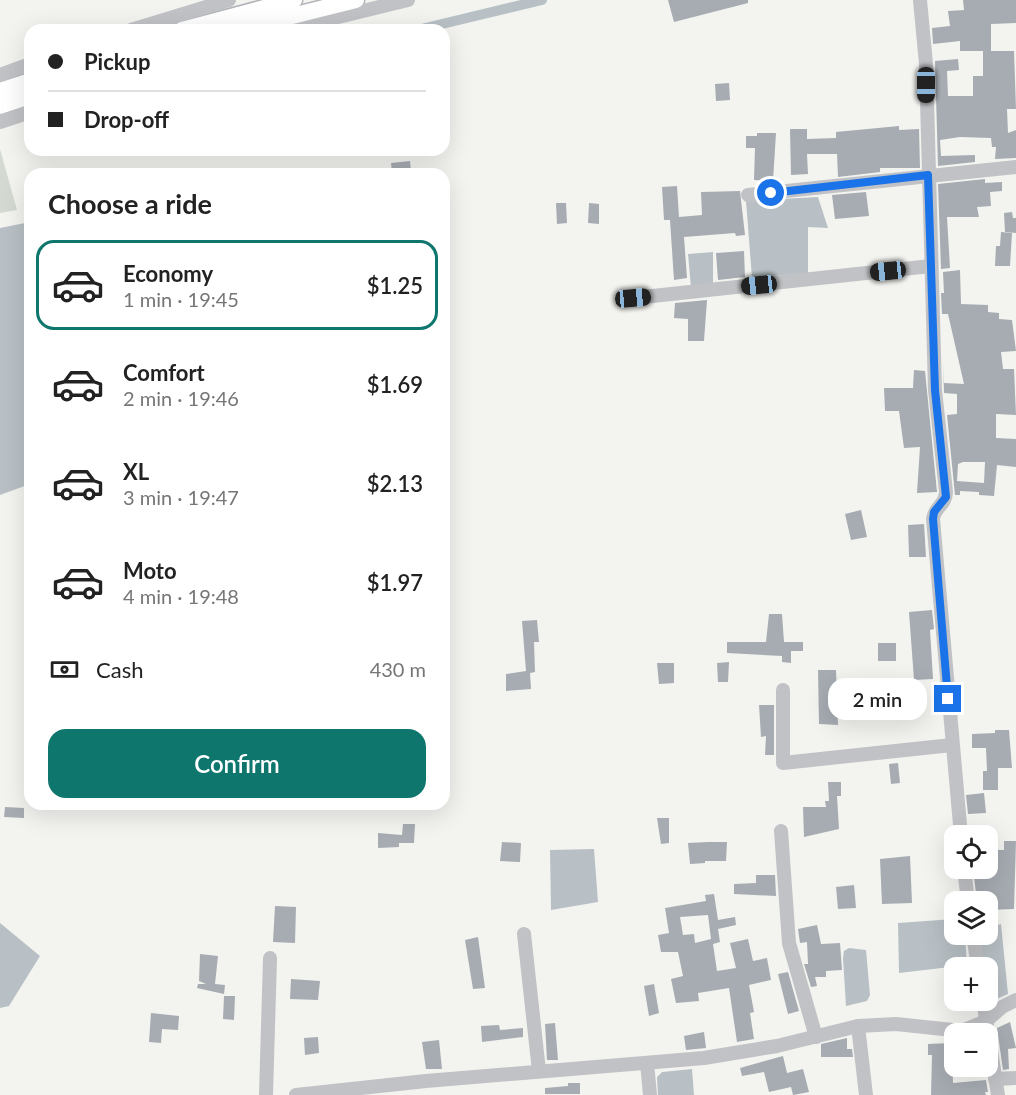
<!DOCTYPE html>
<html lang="en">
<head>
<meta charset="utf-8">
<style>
  body { margin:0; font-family:Lato,sans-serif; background:#f6f6f6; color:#222; height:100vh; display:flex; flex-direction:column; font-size:22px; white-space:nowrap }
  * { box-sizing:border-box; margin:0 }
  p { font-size:20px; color:#767676 }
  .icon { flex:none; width:33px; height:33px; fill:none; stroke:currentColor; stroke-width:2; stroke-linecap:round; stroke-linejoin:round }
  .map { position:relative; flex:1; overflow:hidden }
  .panel { position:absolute; left:24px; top:168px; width:426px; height:642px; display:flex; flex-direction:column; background:#fff; border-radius:18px; box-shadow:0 6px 24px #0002 }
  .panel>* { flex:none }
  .guide { position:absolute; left:24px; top:24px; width:426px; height:132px; border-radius:18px; box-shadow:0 6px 24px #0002; display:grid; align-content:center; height:132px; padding:0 24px; background:#fff }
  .buttons { position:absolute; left:944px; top:825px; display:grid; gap:12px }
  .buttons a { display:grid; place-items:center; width:54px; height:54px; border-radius:12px; background:#fff; box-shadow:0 6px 24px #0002; font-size:30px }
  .end { position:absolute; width:27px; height:27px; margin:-14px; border:8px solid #1a73e8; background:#fff; box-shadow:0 0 0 3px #fff }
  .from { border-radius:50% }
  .bubble { position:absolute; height:42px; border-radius:18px; background:#fff; box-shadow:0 6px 24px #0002; font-size:20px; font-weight:600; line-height:42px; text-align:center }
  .car { position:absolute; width:18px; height:36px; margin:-18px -9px; border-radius:8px; box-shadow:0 0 4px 2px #0007; background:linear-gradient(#222 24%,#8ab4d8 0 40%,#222 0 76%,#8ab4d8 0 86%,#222 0) }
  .guide b { display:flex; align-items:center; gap:21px; height:57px; font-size:22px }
  .guide b+b { border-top:2px solid #e0e0e0 }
  .guide i { width:15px; height:15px; background:#222 }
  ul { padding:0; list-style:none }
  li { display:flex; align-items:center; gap:18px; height:90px; margin:0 12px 9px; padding:0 12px; border:3px solid transparent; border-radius:18px }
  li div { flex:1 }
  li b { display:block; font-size:22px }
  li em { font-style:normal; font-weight:600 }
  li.on { border-color:#0f766e }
  li>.icon { width:54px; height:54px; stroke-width:1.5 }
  h2 { padding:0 24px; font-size:27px; line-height:72px }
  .pay { display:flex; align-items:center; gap:15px; height:66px; padding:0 24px; font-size:22px }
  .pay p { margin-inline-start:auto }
  .action { display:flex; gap:12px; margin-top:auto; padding:12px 24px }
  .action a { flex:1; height:69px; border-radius:18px; background:#0f766e; color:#fff; font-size:24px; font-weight:600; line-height:69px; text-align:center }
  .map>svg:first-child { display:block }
  .green { fill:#d4dad2 }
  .water { fill:#b8c0c5 }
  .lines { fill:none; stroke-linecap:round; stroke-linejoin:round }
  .canal { stroke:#b8c0c5; stroke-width:10 }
  .building { fill:#a6acb2; fill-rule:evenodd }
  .major-casing { stroke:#b1b4b8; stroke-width:19 }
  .minor { stroke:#c0c2c5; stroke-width:14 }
  .major { stroke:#fff; stroke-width:16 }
  .route { stroke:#1a73e8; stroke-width:8 }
</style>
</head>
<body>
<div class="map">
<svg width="1016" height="1095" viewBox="0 0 1016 1095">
  <rect width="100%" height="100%" fill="#f3f4f0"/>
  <polygon class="green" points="0,149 17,210 0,213"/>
  <g class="water">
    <polygon points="818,197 828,228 808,227 808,273 752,278 746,201"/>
    <polygon points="30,222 30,484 0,495 0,228"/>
    <polygon points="713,252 713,287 691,288 688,254"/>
    <polygon points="594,849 598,902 551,910 550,850"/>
    <polygon points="954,919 954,934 965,935 967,965 899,973 898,923"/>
    <polygon points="0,923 40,956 9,1006 0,1008"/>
    <polygon points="1001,924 1008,994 987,1003 987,968 983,967 978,935 987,934 987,928"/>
    <polygon points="849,948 866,950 870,995 867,1001 846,1006 843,958 844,951"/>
    <polygon points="692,1069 694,1095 658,1095 657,1077 662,1072"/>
  </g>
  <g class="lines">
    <polyline class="canal" points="417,30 542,0"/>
  </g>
  <g class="building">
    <polygon points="668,0 748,0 748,3 674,22"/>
    <polygon points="963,0 1016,0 1016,23 991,24 991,51 1014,51 1016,109 1007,109 1008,133 1016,130 1016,158 995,159 996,147 992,147 991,138 960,137 940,140 941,156 975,155 975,162 938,166 935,61 958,59 959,70 947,71 948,96 973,96 973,76 983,76 983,51 960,51 960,41 933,44 932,28 950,26 948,11 964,10"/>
    <polygon points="729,83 730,100 716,101 715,84"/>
    <polygon points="899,126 899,130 919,129 920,168 880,168 880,172 838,177 837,154 807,154 808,174 791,175 790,129 807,129 807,139 836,138 836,132"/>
    <polygon points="757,133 776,133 773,181 754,180 755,148 746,148 746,136 757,136"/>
    <polygon points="410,161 411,171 392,173 391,163"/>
    <polygon points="985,179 985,183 1002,182 1002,191 990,192 991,206 977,207 979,217 947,217 950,268 941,269 938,184"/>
    <polygon points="677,186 679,217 702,215 701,192 740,191 745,235 736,236 735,233 684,237 687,278 674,280 670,220 664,220 662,187"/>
    <polygon points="866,192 869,216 835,219 832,195"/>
    <polygon points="556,203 566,203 567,223 557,224"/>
    <polygon points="589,203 599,204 599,224 588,223"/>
    <polygon points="1012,212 1013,218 1016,218 1016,233 1005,232 1004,213"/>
    <polygon points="1001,232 1012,233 1010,266 995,266 996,246 1000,246"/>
    <polygon points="744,251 745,277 718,280 716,253"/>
    <path d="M960 270 961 304 988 305V312L999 313V319L1012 320 1016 351 1001 352 1003 369H1014L1016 415 996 414V438L1016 439V467L997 465 994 496 979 495V492L960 491V495H955L947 415 957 414V394L944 393 943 362 944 383 964 384 948 314H942L941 293H944L943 272ZM963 462H985L984 483 957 481 958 464Z"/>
    <polygon points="707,300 704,341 688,341 688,319 674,318 675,303"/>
    <polygon points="914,370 925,371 937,492 917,493 920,447 904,448 899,411 885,411 884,388 913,388"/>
    <polygon points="861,510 867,537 851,540 845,514"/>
    <polygon points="924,524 926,557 909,557 908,525"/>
    <polygon points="932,610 934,629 930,630 933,679 914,680 909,612"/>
    <polygon points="769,614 782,614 784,642 803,642 803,651 791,651 791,663 782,662 782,656 727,653 727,642 766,642"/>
    <polygon points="537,620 539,642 534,642 535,672 530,673 531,689 506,691 506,674 526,671 522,621"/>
    <rect x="878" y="643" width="18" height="18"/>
    <polygon points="729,662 728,682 718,682 717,663"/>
    <polygon points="657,663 674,663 674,683 659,684"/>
    <polygon points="818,670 836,670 838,725 819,724"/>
    <polygon points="759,705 774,705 774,755 765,755 766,736 761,737"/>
    <polygon points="995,730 1009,730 1012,768 998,768 998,790 983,790 983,771 987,771 986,748 972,748 972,734 995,733"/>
    <polygon points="898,763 900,783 891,784 889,764"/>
    <polygon points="828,782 841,782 841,796 837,796 839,829 804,837 803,807 826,807 825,801 829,801"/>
    <polygon points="984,793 986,813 968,814 966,795"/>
    <polygon points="5,807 24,808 24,818 4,817"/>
    <polygon points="657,818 669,818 669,843 661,844"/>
    <polygon points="403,824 415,824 414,843 399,843 399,847 378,848 378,833 402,835"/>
    <polygon points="1004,841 1016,841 1014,909 987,910 987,902 977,902 973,868 987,868 987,850 1004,850"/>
    <polygon points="502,842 521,843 520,862 500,861"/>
    <polygon points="708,842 727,842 726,861 705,861 705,863 690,864 688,843"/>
    <polygon points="910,856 912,903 882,904 880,859"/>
    <polygon points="756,875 775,875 776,896 734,894 734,884 756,883"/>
    <polygon points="854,885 856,908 838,909 836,887"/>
    <path d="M714 894 718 920 735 917 736 925 718 929 720 942 713 944 717 971 736 968 730 943 748 939 753 961 767 958 771 980 749 985 754 1012 750 1013 754 1039 737 1042 729 988 698 993 699 1001 676 1003 671 979 683 976 678 952H661L658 935 669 933 665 908 706 901 705 895ZM708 915 711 939 695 943 694 934 683 935 680 917Z"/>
    <polygon points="275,906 296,907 295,943 273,942"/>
    <polygon points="817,925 821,944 840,943 842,970 826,971 826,977 815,977 817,986 811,987 804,964 808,964 807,942 800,943 798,929"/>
    <polygon points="478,937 485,988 473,989 465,940"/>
    <polygon points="200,954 218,956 215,984 225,985 224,994 197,988 198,984 206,984 199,981"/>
    <polygon points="788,972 799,1011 788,1014 778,974"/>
    <polygon points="291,979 320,981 318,1000 290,999"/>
    <polygon points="654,984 659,1013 649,1016 644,986"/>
    <polygon points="224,996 235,996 234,1020 223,1019"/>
    <polygon points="151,1013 179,1016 178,1030 162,1029 161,1043 149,1042"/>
    <polygon points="1010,1022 1016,1048 1008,1049 1009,1069 1003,1070 997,1028"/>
    <polygon points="555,1023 558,1060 547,1060 545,1024"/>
    <polygon points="499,1025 500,1030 523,1028 523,1037 482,1042 481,1026"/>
    <polygon points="704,1032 706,1048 686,1050 684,1036"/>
    <polygon points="318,1037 319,1053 305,1055 304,1038"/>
    <polygon points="847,1038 847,1049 852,1049 853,1057 821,1057 821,1044"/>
    <polygon points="439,1040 442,1069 426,1069 422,1042"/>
    <polygon points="952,1043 953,1083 986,1080 988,1092 985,1092 986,1095 931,1095 932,1055 928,1055 928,1044"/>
    <polygon points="783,1056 787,1073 803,1069 809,1092 793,1095 791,1087 769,1092 764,1072 742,1076 740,1068"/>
    <polygon points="568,1083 580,1083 580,1094 545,1094 545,1088 568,1086"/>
  </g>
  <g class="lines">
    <g class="major-casing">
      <g id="major">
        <polyline points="182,30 294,0"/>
        <polyline points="236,30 356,0"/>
        <polyline points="0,91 30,81"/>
        <polyline points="0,106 30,96"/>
      </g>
    </g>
    <g class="minor">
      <path d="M920 0 926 64 935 390 946 492C946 505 934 507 933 519L961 836"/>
      <polyline points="131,30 229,0"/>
      <polyline points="285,30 408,0"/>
      <polyline points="0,75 30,64"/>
      <polyline points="0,122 30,112"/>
      <polyline points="748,195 1016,167"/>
      <polyline points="634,298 931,266"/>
      <polyline points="783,690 783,763 952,745"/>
      <polyline points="781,831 789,943 816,1037"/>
      <polyline points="964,868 968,902"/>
      <polyline points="524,934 539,1071"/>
      <polyline points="973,934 978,968"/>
      <polyline points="983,1000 998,1095"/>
      <polyline points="858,1026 866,1095"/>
      <polyline points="647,1063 650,1095"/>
      <polyline points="995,1079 1016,1078"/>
      <polyline points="266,1095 270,958"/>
      <polyline points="296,1095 426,1081 704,1058 777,1046 858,1026 896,1024 962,1031 986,1021 1002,1007 1016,1000"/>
    </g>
    <use href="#major" class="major"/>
  </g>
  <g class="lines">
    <polyline class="route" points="771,193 928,175 935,390 946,497 934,512 933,519 948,699"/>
  </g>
</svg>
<div class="buttons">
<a><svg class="icon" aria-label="locate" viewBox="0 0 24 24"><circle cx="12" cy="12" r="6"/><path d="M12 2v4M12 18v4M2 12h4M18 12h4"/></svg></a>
<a><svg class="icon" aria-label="layers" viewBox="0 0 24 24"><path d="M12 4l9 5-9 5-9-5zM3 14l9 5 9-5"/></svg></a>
<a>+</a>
<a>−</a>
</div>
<i class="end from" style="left:771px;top:193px"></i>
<i class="end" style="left:948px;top:699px"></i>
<div class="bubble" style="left:828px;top:678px;width:99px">2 min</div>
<i class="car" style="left:926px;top:85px;rotate:180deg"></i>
<i class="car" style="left:888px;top:271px;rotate:264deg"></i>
<i class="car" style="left:759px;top:285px;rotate:264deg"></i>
<i class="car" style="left:633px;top:298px;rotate:85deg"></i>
<div class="guide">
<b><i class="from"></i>Pickup</b>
<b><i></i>Drop-off</b>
</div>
<section class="panel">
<h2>Choose a ride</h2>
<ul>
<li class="on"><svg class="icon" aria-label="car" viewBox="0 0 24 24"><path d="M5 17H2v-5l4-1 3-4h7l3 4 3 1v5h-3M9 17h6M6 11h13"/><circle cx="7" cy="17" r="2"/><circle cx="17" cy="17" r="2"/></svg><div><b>Economy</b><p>1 min · 19:45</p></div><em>$1.25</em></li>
<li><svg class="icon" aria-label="car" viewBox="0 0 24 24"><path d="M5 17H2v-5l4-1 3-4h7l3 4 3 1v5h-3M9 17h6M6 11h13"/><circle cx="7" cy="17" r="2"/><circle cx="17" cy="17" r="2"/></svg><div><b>Comfort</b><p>2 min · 19:46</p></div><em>$1.69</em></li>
<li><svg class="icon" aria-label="car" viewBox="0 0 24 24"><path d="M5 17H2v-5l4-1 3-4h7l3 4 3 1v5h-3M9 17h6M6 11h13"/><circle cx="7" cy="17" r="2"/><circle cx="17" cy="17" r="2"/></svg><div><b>XL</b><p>3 min · 19:47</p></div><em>$2.13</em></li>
<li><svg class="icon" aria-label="car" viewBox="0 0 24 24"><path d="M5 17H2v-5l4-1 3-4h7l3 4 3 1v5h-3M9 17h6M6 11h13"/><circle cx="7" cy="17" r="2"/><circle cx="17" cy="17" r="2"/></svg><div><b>Moto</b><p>4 min · 19:48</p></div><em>$1.97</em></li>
</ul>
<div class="pay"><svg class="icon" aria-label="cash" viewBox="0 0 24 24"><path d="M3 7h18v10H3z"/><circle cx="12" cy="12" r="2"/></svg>Cash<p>430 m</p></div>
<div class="action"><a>Confirm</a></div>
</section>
</div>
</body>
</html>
